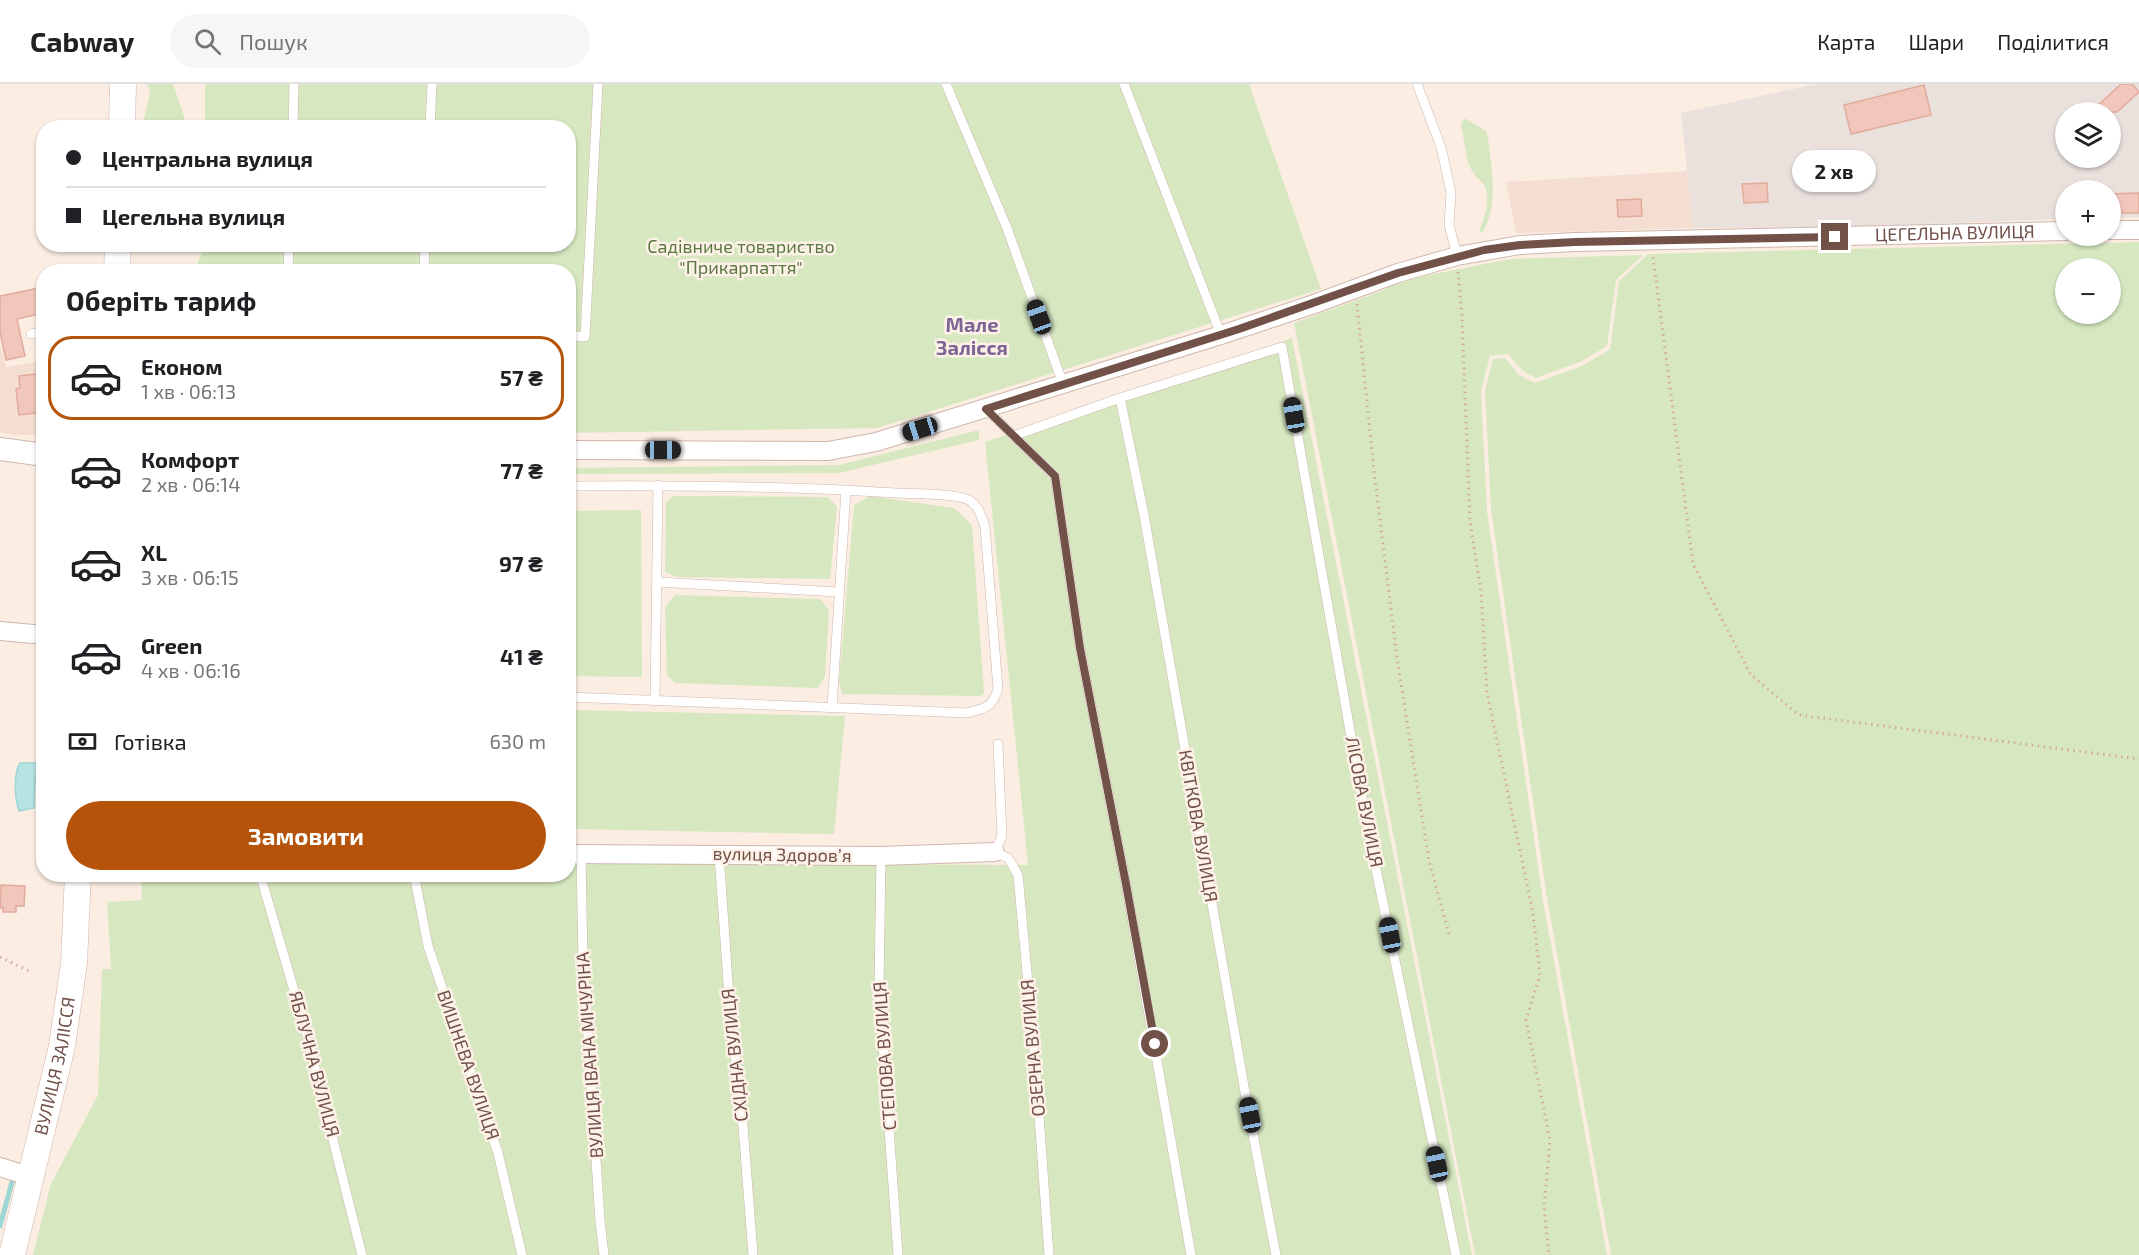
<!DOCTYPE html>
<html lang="uk">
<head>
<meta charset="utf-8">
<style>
  body { margin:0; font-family:"Exo 2",sans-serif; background:#f6f6f6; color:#202124; height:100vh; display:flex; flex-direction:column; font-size:22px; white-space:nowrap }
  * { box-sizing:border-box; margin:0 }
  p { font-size:20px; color:#757577 }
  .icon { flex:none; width:33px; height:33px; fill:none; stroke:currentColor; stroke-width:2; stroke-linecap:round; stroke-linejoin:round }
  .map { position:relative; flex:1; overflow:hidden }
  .side { position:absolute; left:36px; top:180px; width:540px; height:618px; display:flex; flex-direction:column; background:#fff; border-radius:24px; box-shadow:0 2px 4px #0004 }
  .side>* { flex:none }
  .top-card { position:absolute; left:36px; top:36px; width:540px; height:132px; border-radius:24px; box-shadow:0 2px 4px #0004; display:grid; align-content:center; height:132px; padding:0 30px; background:#fff }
  .fabs { position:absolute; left:2055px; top:18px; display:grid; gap:12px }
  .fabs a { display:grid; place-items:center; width:66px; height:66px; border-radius:50%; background:#fff; box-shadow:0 2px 4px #0004; font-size:30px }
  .end { position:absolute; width:27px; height:27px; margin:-14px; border:8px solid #725149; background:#fff; box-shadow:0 0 0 3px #fff }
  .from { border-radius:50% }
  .bubble { position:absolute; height:42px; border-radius:21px; background:#fff; box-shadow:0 2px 4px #0004; font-size:20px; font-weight:700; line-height:42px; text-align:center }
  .car { position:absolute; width:18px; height:36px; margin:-18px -9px; border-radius:8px; box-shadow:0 0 4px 2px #0007; background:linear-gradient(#222 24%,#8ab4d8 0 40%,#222 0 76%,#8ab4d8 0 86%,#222 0) }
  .top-card b { display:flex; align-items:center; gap:21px; height:57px; font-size:22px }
  .top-card b+b { border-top:2px solid #e0e0e0 }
  .top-card i { width:15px; height:15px; background:#202124 }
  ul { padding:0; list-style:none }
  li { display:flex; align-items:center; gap:18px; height:84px; margin:0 12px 9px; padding:0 18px; border:3px solid transparent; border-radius:24px }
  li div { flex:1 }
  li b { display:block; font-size:22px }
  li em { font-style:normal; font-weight:700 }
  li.selected { border-color:#b45309 }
  li>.icon { width:54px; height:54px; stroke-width:1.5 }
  h2 { padding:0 30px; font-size:27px; line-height:72px }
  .pay { display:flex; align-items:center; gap:15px; height:66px; padding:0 30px; font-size:22px }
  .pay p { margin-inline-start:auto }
  .button { display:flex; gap:12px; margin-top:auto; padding:12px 30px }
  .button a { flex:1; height:69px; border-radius:36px; background:#b45309; color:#fff; font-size:24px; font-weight:700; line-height:69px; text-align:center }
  header { display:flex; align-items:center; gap:36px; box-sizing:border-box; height:84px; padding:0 30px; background:#fff; border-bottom:2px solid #e0e0e0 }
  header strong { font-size:28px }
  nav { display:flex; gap:33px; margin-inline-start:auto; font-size:21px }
  .search { width:420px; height:54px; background:#f6f6f6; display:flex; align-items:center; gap:15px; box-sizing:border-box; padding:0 21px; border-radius:33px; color:#757577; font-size:22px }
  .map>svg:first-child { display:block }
  .residential { fill:#f3ded1 }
  .industrial { fill:#eae1dd; fill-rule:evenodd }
  .green { fill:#d7e8c1; fill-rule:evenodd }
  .water { fill:#b7e4e3; stroke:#9ed5d5; stroke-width:1.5 }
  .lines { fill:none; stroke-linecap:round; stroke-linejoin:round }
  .stream { stroke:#9ed5d5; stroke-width:5 }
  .building { fill:#f0c7ba; stroke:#e2ab9b; stroke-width:1.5 }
  .service-casing { stroke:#ceb6ac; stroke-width:10 }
  .minor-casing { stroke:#ceb6ac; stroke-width:20 }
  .tertiary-casing { stroke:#ceb6ac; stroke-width:24 }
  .secondary-casing { stroke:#d1b4a9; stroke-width:27 }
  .path { stroke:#d4aa9e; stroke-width:3; stroke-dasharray:1.5 4.5; stroke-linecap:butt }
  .service { stroke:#fff; stroke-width:9 }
  .minor { stroke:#fff; stroke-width:18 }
  .tertiary { stroke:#fff; stroke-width:22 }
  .secondary { stroke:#fff; stroke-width:26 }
  .route { stroke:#725149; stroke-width:8 }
  .labels { text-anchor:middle; stroke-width:5; stroke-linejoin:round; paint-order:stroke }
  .street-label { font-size:18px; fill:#725149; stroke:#fef2e8 }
  .park-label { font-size:18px; fill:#5b7842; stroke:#fef2e8 }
  .neighbourhood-label { font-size:20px; font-weight:bold; fill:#7d6595; stroke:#fef2e8 }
</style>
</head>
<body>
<header>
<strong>Cabway</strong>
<div class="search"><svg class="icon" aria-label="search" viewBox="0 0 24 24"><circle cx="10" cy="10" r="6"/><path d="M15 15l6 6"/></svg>Пошук</div>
<nav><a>Карта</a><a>Шари</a><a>Поділитися</a></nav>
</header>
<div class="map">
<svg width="2139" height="1171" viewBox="0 0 2139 1171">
  <rect width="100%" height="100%" fill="#fbede2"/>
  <g class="residential">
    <polygon points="1687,87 1693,144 1516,149 1506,98"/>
    <polygon points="0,260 6,283 43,277 43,351 16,351 0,348"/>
  </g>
  <path class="industrial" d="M1817 0H2139V133L2111 134 2110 106H2066L2065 135 1834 143 1693 144 1681 29ZM2066 28H2110V74H2066Z"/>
  <g class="green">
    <polygon points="148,0 173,0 184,32 184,43 142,43 150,9"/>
    <polygon points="205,0 1249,0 1321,205 877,344 569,349 568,188 194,188 203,166 203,161 568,160 568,44 205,43"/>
    <path d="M1464 34 1486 47 1488 53C1491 84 1500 122 1482 149L1479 147C1484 135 1492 114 1484 101 1480 94 1474 93 1470 83 1465 70 1464 54 1461 41Z"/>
    <path d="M2139 158V1171H1611L1547 815 1491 425 1485 307 1493 275 1505 274 1519 291 1535 299 1582 282 1610 265 1619 197 1648 170ZM2066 184H2110V230H2066Z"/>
    <polygon points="1643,171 1616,196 1607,262 1582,277 1536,294 1522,286 1508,270 1490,272 1481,307 1487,427 1543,816 1607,1171 1475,1171 1294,239 1384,206 1391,201 1396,201 1419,193 1510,175"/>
    <polygon points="1292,254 1472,1171 33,1171 51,1100 98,1011 102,885 111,885 107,818 142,816 141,791 568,790 569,779 1028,781 985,358"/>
    <polygon points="979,346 979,356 839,389 569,390 569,384 839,381"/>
    <polygon points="674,412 828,413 837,423 830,495 677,493 665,488 666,418"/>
    <polygon points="870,412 954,424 972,441 984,609 981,612 842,610 839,597 854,421"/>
    <polygon points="641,426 642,593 569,592 569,427"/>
    <polygon points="675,511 820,515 829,526 825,592 818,604 675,599 667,592 665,523"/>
    <polygon points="569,626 845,632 834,750 569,745"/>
  </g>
  <path class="water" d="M20 679H38L40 682 35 694 34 724 19 727C15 715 13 690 20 679Z"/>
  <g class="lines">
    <polyline class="stream" points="0,1142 12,1098"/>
  </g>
  <g class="building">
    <polygon points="2121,0 2132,0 2139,8 2117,28 2091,28"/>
    <polygon points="1924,1 1931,31 1851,50 1844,21"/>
    <polygon points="1767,99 1768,118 1744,119 1742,100"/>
    <polygon points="2139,109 2139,129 2110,129 2110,110"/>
    <polygon points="1641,115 1642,132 1618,133 1617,116"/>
    <polygon points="44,203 44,229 17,235 25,272 6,276 0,248 0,212"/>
    <polygon points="37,290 38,302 44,301 44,328 19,331 16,305 20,304 19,292"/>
    <polygon points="1,801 25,802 24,822 16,822 16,828 3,828 3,824 0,824"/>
  </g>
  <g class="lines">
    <g class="service-casing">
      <g id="service">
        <polyline points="946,0 1007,144 1063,300"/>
        <polyline points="1124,0 1221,251"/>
        <polyline points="1417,0 1441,63 1451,108 1449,141 1457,172"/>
        <polyline points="293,44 294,0"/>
        <polyline points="430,44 432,0"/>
        <polyline points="288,188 289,160"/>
        <polyline points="424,188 425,160"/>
        <polyline points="31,250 44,248"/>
        <polyline points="568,251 585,253 598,0"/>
        <polyline points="1120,314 1144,431 1245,1008 1276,1171"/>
        <polyline points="986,325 1055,392 1080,564 1126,800 1191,1171"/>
        <polyline points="1013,352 1120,314 1282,263 1366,737 1456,1171"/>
        <path d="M568 402C678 401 787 402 896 409 914 410 955 409 969 416 979 422 981 432 985 443L998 605C992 624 985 624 967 629L568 613"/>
        <polyline points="657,498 839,508"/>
        <polyline points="655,617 658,401"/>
        <polyline points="832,624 846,406"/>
        <polyline points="998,660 1002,752 995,768 1008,774 1018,791 1035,976 1049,1171"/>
        <polyline points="719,770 730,927 742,1029 753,1171"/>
        <polyline points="581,771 583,877 600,1137 604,1171"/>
        <polyline points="881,772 879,904 898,1171"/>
        <polyline points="260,790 305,944 362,1171"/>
        <polyline points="414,790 428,862 498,1069 522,1171"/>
      </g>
    </g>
    <g class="minor-casing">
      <g id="minor">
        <polyline points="2110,146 2139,146"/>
        <path id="s1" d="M568 366 828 367 876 358 1221 251 1314 220 1398 189 1457 172 1520 161 1575 158 2066 147"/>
        <polyline points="0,547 44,551"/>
        <polyline points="568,770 881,772 995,768"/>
        <polyline points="0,1083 32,1093"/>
      </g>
    </g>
    <g class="tertiary-casing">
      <polyline id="tertiary" points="0,365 44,371"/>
    </g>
    <g class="secondary-casing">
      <g id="secondary">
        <polyline points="122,44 123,0"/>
        <polyline points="117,188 118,160"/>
        <path id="s2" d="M12 1171 62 962 74 879 78 790"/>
      </g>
    </g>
    <g class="path">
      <polyline points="1653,173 1693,480 1751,591 1799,631 2139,675"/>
      <polyline points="1458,188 1462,233 1470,437 1481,508 1487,609 1533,829 1540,891 1526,936 1550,1056 1544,1123 1549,1171"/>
      <polyline points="1357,220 1374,387 1397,574 1429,777 1449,850"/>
      <polyline points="0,873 29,887"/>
    </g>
    <use href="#service" class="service"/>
    <use href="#minor" class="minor"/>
    <use href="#tertiary" class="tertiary"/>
    <use href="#secondary" class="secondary"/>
  </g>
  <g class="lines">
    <polyline class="route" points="1155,960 1126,800 1080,564 1055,392 986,325 1239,245 1398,189 1484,166 1520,161 1575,158 1835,153"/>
  </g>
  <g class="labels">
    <g class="street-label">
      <text dy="6" stroke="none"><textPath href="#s1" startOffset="1418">ЦЕГЕЛЬНА ВУЛИЦЯ</textPath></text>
      <text transform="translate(1364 718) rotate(79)" y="6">ЛІСОВА ВУЛИЦЯ</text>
      <text transform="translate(1198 742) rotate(80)" y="6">КВІТКОВА ВУЛИЦЯ</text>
      <text transform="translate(782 771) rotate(1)" y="6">вулиця Здоровʼя</text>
      <text transform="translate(1033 964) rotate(-95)" y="6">ОЗЕРНА ВУЛИЦЯ</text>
      <text transform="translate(590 971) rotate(-94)" y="6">ВУЛИЦЯ ІВАНА МІЧУРІНА</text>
      <text transform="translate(735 971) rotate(-96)" y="6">СХІДНА ВУЛИЦЯ</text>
      <text transform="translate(885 972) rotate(-94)" y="6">СТЕПОВА ВУЛИЦЯ</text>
      <text transform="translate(314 980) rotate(75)" y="6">ЯБЛУЧНА ВУЛИЦЯ</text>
      <text transform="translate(468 981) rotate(71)" y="6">ВИШНЕВА ВУЛИЦЯ</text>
      <text dy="6" stroke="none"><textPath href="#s2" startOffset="194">ВУЛИЦЯ ЗАЛІССЯ</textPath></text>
    </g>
    <g class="park-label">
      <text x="741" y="169">Садівниче товариство<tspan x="741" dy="21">"Прикарпаття"</tspan></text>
    </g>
    <g class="neighbourhood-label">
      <text x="972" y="248">Мале<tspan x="972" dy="23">Залісся</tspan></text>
    </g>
  </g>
</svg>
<div class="fabs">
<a><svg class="icon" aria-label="layers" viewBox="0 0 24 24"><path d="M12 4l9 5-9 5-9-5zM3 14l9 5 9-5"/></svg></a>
<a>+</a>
<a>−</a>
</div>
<i class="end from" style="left:1155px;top:960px"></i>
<i class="end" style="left:1835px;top:153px"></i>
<div class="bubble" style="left:1792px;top:66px;width:84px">2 хв</div>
<i class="car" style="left:1039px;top:233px;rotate:340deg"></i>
<i class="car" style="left:1294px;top:331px;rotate:350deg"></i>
<i class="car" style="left:920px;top:345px;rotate:253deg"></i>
<i class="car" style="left:663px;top:366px;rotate:90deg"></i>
<i class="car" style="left:1390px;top:851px;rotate:349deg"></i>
<i class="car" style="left:1250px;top:1031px;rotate:349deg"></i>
<i class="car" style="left:1437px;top:1080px;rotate:348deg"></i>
<div class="top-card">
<b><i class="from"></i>Центральна вулиця</b>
<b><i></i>Цегельна вулиця</b>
</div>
<section class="side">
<h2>Оберіть тариф</h2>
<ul>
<li class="selected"><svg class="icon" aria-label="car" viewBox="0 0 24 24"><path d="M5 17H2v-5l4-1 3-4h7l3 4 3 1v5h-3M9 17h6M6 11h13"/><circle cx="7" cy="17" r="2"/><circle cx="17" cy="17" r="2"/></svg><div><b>Економ</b><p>1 хв · 06:13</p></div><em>57 ₴</em></li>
<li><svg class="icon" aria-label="car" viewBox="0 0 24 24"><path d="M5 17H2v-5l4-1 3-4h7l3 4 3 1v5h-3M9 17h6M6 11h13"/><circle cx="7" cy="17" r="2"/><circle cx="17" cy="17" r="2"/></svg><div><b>Комфорт</b><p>2 хв · 06:14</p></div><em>77 ₴</em></li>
<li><svg class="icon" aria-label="car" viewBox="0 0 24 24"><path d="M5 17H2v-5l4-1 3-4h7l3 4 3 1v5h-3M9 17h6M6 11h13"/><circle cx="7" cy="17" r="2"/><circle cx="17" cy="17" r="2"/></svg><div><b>XL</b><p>3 хв · 06:15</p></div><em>97 ₴</em></li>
<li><svg class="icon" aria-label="car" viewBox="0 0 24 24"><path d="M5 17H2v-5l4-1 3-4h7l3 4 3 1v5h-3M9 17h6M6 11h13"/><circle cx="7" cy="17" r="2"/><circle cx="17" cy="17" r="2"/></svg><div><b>Green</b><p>4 хв · 06:16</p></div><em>41 ₴</em></li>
</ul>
<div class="pay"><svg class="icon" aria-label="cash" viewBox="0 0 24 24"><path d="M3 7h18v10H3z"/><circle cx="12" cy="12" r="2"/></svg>Готівка<p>630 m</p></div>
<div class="button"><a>Замовити</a></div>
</section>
</div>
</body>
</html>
